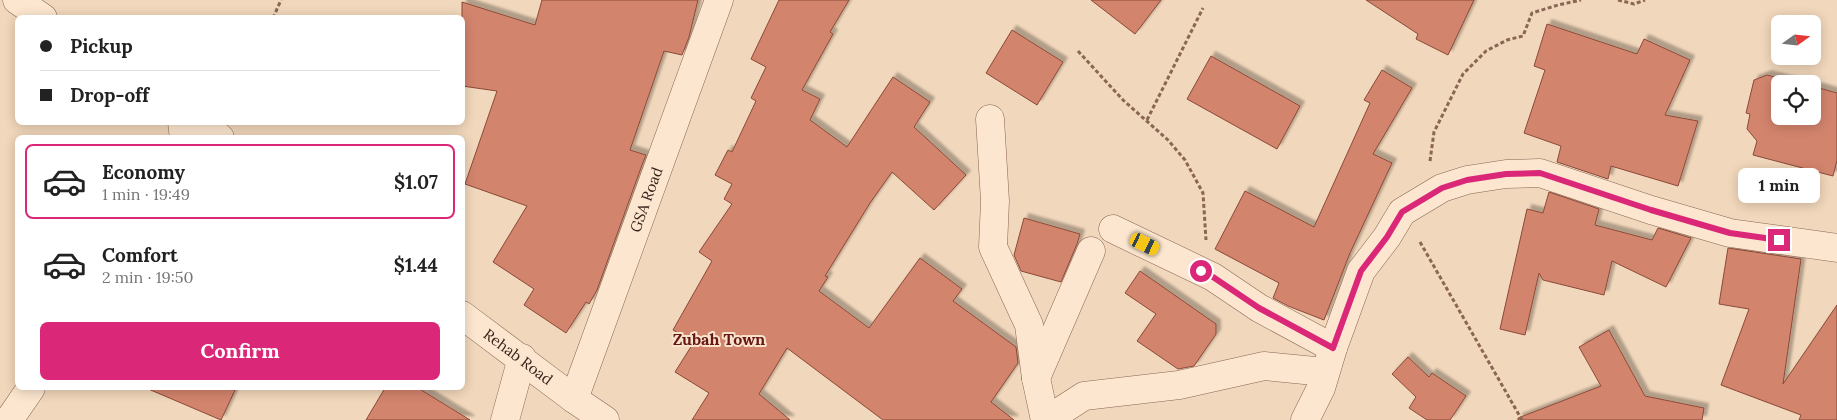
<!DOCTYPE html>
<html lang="en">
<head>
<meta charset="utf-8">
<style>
  body { margin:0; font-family:Lora,serif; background:#f6f6f6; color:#222; height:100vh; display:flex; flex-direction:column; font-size:19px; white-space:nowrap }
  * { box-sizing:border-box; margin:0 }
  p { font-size:16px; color:#767676 }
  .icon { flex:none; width:28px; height:28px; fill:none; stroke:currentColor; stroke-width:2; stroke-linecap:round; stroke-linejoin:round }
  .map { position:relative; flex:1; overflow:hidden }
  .sheet { position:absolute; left:15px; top:135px; width:450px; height:255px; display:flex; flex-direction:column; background:#fff; border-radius:8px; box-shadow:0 2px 12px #0003 }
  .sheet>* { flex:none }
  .guide { position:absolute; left:15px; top:15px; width:450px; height:110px; border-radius:8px; box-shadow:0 2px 12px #0003; display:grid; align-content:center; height:110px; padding:0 25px; background:#fff }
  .needle { width:32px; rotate:75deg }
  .tools { position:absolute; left:1771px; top:15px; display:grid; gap:10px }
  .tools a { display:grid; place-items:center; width:50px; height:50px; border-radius:8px; background:#fff; box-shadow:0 2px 12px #0003; font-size:25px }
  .end { position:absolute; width:22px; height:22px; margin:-11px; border:6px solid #db2777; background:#fff; box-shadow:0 0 0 2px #fff }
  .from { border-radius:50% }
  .bubble { position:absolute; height:35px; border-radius:8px; background:#fff; box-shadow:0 2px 12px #0003; font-size:16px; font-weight:700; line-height:35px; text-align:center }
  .car { position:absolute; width:15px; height:30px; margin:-15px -8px; border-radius:6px; box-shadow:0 0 4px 1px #0007; background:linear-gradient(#f5c518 24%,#345 0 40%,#f5c518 0 76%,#345 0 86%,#f5c518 0) }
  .guide b { display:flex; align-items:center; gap:18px; height:48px; font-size:19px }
  .guide b+b { border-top:1px solid #e0e0e0 }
  .guide i { width:12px; height:12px; background:#222 }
  ul { padding:9px 0 0; list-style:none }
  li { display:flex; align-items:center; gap:15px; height:75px; margin:0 10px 8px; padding:0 15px; border:2px solid transparent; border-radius:8px }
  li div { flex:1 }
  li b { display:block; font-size:19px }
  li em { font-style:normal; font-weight:700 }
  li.current { border-color:#db2777 }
  li>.icon { width:45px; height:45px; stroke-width:1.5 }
  .action { display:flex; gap:10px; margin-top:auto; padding:10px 25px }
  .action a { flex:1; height:58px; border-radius:8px; background:#db2777; color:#fff; font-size:20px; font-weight:700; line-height:58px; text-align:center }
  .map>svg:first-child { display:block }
  .building { fill:#d3846d; stroke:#8b4937; filter:url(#shadow) }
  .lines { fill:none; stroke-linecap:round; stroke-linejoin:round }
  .minor-casing { stroke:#8a6654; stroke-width:29 }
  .path { stroke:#8a6654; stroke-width:3; stroke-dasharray:4 2.5; stroke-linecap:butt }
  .minor { stroke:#fce6cf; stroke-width:28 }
  .route { stroke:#db2777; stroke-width:6 }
  .labels { text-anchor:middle; stroke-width:4; stroke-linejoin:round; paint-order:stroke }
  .street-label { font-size:15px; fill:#37231a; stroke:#f8e3cb }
  .neighbourhood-label { font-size:16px; font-weight:bold; fill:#681716; stroke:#f8e3cb }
</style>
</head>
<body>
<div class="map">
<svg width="1837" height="420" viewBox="0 0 1837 420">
  <defs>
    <filter id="shadow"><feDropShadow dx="4.5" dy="-4.5" stdDeviation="1" flood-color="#0004"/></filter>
  </defs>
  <rect width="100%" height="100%" fill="#f1d7bb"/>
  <g class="building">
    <polygon points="542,0 698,0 689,37 682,55 664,51 630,150 646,155 642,165 597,290 589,304 586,302 566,333 524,305 534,289 493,262 527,206 465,184 497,91 462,86 462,2 535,25"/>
    <polygon points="779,0 849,0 830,32 833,34 802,90 820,99 810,120 847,147 893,77 930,102 914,127 966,175 934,210 892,172 870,203 825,276 828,277 819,291 869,328 920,258 962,289 953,301 1016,347 1018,363 991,402 1014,420 883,420 787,348 759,394 790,420 692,420 709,393 675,372 694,342 673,330 712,261 699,252 732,204 724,199 732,184 715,175 728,150 732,152 756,101 751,98 766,67 751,59"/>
    <polygon points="1091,0 1161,0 1135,34"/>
    <polygon points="1366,0 1474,0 1448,55 1416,39 1418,34"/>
    <polygon points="1547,24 1637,54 1644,39 1690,60 1665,115 1698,121 1678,186 1611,166 1608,179 1557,162 1561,146 1524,133 1545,70 1534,66"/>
    <polygon points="1012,30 1063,62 1037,105 986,73"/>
    <polygon points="1211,56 1300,106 1277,149 1187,99"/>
    <polygon points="1382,70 1412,88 1373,154 1392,163 1350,253 1324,320 1288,306 1273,298 1279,283 1215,249 1245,191 1314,227 1370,103 1364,100"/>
    <polygon points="1767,75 1802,84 1780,84 1780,116 1812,116 1812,86 1837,93 1837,160 1833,176 1753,155 1757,141 1747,129 1750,114 1746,113 1754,80"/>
    <polygon points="1549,192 1599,209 1595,225 1652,240 1658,228 1691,238 1666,287 1612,261 1604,295 1543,280 1539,273 1525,335 1500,329 1527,209 1543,213"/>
    <polygon points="1024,218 1080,234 1077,244 1061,282 1021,271 1014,255"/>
    <polygon points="1728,248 1801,259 1783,384 1837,305 1837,420 1799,420 1801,415 1721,385 1749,309 1719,304"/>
    <polygon points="1140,271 1216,324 1216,334 1194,366 1178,369 1137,341 1156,314 1125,293"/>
    <polygon points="1609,330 1645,396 1704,408 1702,420 1518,420 1518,418 1601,386 1579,347"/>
    <polygon points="1408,357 1429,377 1432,373 1466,396 1450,420 1427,420 1409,408 1416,397 1392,374"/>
    <polygon points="146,388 236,388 221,420"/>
    <polygon points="385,388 418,388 470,420 366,420"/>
  </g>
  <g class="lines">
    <g class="minor-casing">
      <g id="minor">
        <polyline points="17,0 43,18"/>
        <polyline points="990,119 995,201 993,247 1029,325 1036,378 1045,420"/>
        <polyline points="182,122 184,138"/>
        <polyline points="199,122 220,138"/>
        <polyline points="1113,229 1213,277 1259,308 1333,348"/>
        <path id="s1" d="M462 315 574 399 605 420"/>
        <polyline points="1036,378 1091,251"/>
        <path id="s2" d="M574 399 719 0"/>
        <polyline points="9,420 31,388"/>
        <polyline points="505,420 522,358"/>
        <polyline points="1047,420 1084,396 1179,385 1264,366 1325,372"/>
        <polyline points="1305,420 1321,388 1333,348 1361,271 1387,237 1402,212 1442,188 1467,180 1506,174 1540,173 1651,210 1730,233 1837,248"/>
      </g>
    </g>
    <g class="path">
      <polyline points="1618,0 1634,4 1645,0"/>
      <polyline points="273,18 281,0"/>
      <polyline points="1078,51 1123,100 1168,140 1185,160 1203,193 1206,240"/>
      <polyline points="1147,120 1203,8"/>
      <polyline points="1430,161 1434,132 1463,74 1486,51 1507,40 1523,36 1532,13 1558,5 1581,0"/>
      <polyline points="1420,242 1522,420"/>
    </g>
    <use href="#minor" class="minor"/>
  </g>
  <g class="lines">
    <polyline class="route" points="1201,271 1213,277 1259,308 1333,348 1361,271 1387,237 1402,212 1442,188 1467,180 1506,174 1540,173 1651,210 1730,233 1779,240"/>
  </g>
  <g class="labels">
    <g class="street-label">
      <text dy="5" stroke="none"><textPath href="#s2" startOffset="212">GSA Road</textPath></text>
      <text dy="5" stroke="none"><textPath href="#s1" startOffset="70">Rehab Road</textPath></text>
    </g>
    <g class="neighbourhood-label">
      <text x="719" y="345">Zubah Town</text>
    </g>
  </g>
</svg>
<div class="tools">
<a><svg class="needle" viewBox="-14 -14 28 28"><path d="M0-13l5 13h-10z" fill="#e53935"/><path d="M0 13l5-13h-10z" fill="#767676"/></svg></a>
<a><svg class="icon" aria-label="locate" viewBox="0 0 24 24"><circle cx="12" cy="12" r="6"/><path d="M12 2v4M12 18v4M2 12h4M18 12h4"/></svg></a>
</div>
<i class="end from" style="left:1201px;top:271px"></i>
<i class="end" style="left:1779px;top:240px"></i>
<div class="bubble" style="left:1738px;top:168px;width:82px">1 min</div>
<i class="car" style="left:1145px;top:244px;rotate:116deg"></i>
<div class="guide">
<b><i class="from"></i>Pickup</b>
<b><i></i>Drop-off</b>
</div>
<section class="sheet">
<ul>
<li class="current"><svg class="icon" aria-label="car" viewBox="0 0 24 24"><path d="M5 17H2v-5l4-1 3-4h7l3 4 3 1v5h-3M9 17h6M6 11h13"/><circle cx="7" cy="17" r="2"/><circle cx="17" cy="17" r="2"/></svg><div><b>Economy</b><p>1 min · 19:49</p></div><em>$1.07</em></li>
<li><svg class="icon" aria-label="car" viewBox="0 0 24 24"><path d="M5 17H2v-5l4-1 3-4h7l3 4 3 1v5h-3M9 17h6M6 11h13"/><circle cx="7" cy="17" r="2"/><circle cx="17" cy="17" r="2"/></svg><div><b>Comfort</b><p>2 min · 19:50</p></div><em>$1.44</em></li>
</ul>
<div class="action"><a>Confirm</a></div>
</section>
</div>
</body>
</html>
